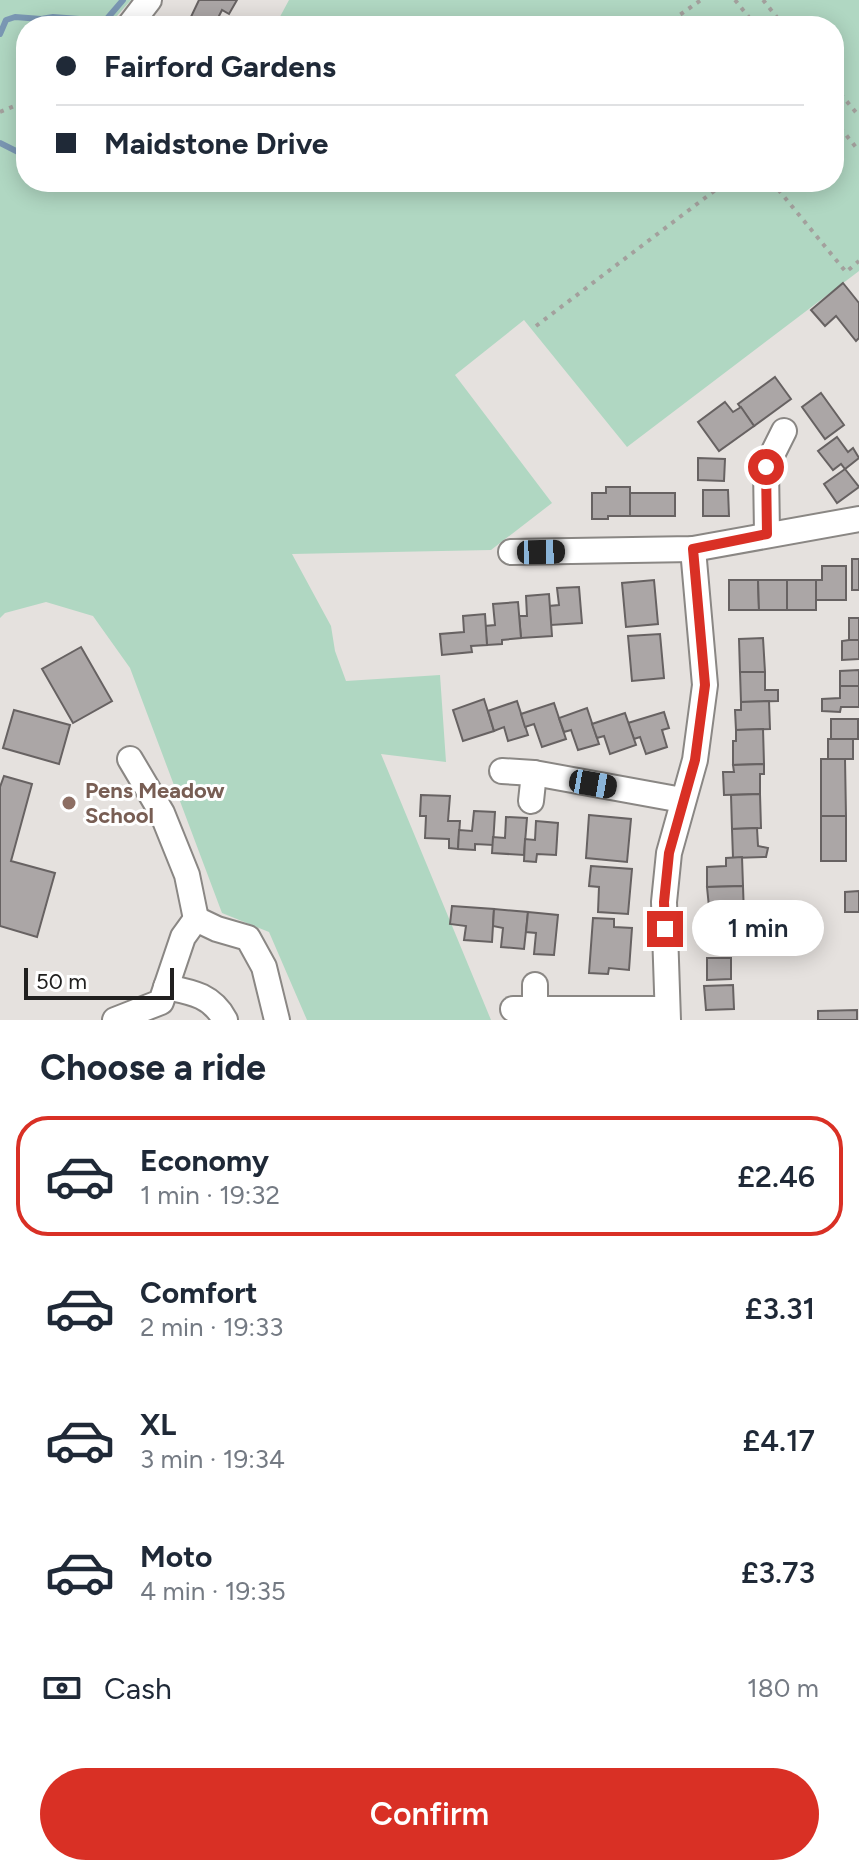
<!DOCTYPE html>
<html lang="en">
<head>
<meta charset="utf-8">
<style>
  body { margin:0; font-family:Figtree,sans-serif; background:#f2f2f3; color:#1f2937; height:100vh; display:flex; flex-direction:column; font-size:30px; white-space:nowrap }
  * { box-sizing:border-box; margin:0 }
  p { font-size:26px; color:#747a83 }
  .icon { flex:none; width:44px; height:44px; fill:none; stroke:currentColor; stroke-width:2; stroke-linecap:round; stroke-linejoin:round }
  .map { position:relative; height:1020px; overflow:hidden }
  .details { display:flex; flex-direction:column; background:#fff; flex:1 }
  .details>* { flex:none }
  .hud { position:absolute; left:16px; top:16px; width:828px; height:176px; border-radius:32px; box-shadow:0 4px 20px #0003; display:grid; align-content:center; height:176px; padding:0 40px; background:#fff }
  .scale { position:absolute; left:24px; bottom:20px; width:150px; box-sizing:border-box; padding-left:8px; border:4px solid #21201f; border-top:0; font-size:22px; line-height:28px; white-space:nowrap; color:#21201f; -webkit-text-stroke:6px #fff; paint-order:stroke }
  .end { position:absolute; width:36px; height:36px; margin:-18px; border:10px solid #d93025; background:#fff; box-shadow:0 0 0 4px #fff }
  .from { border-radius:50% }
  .bubble { position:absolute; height:56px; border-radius:28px; background:#fff; box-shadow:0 4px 20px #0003; font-size:26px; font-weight:600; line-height:56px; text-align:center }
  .car { position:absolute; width:24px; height:48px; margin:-24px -12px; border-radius:10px; box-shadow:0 0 6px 2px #0007; background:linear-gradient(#222 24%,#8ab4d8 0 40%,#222 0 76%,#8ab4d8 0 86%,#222 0) }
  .hud b { display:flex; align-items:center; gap:28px; height:76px; font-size:30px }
  .hud b+b { border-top:2px solid #e0e1e3 }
  .hud i { width:20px; height:20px; background:#1f2937 }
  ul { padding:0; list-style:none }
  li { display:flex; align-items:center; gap:24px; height:120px; margin:0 16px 12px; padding:0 24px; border:4px solid transparent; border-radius:32px }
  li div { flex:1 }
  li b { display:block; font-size:30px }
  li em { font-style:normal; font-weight:600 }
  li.selected { border-color:#d93025 }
  li>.icon { width:72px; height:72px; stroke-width:1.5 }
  h2 { padding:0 40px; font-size:36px; line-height:96px }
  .pay { display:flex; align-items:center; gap:20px; height:88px; padding:0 40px; font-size:30px }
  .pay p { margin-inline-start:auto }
  .primary-button { display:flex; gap:16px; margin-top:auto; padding:16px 40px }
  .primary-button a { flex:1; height:92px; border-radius:48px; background:#d93025; color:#fff; font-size:32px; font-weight:600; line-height:92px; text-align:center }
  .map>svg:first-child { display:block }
  .green { fill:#b0d7c2 }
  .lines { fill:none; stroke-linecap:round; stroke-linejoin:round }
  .stream { stroke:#7a97b3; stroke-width:6 }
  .building { fill:#aba6a6; stroke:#676262; stroke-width:2 }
  .street-casing { stroke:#8a8784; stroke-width:28 }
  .path { stroke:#a3a09d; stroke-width:4; stroke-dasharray:4 6; stroke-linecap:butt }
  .street { stroke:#fff; stroke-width:24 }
  .route { stroke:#d93025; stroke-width:10 }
  .education-dot { fill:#8d6e63; stroke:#fff; stroke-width:3 }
  .labels { text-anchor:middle; stroke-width:6; stroke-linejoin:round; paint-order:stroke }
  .education-label { font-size:22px; font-weight:bold; fill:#785e54; stroke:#fff; text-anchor:start }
</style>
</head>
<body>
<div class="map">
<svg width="859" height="1020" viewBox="0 0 859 1020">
  <rect width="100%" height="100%" fill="#e5e1de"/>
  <polygon class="green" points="0,0 131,0 108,26 26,26 26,182 834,182 834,26 275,26 289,0 859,0 859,271 627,447 524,320 455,375 552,503 491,550 292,554 331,626 335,651 346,681 440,675 446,762 381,754 491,1020 307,1020 269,932 222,913 130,668 93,616 46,602 5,613 0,618"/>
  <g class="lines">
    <g class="stream">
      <polyline points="0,34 6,20 15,17 41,19 53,17 105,21 123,0"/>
      <polyline points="0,143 26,156"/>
    </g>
  </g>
  <g class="building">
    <polygon points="199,0 237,0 229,14 222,10 214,26 200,26 189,21"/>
    <polygon points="843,283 859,303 859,338 856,341 836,316 825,326 811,310"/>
    <polygon points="775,377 791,399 754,426 738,404"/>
    <polygon points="821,393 844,425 825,439 802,407"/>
    <polygon points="725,402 733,412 741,407 754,426 719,451 698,422"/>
    <polygon points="837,437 848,452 853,448 859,458 845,469 841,464 833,470 818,451"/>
    <polygon points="698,458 725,459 724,481 698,480"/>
    <polygon points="845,469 859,487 837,503 824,484"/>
    <polygon points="606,487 630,487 630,516 608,516 608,519 592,519 592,493 606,493"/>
    <polygon points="703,490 728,490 729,516 703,516"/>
    <rect x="630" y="493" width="45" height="23"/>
    <rect x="852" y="559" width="7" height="31"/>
    <polygon points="822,566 846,566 846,600 816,600 816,580 822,580"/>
    <polygon points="654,580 658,624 626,627 622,583"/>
    <polygon points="729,580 758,580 759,610 729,610"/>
    <polygon points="758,580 787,580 787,610 759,610"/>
    <rect x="787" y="580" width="29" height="30"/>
    <polygon points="579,587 582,623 551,625 549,606 559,605 557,588"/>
    <polygon points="549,594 552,636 521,638 519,616 527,616 526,596"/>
    <polygon points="518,602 521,638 502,640 502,644 487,645 485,626 495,625 493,604"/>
    <polygon points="485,614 487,645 471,646 472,652 442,655 440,634 464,632 463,616"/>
    <rect x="849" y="618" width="10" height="22"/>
    <polygon points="660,634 664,678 632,681 628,636"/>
    <polygon points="763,638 765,672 740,672 739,639"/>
    <polygon points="849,640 859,640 859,659 842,660 842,641"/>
    <polygon points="81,647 112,701 73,723 42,669"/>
    <polygon points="859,670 859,686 840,686 840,671"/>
    <polygon points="740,672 765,672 765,690 778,690 778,701 741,702"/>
    <polygon points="840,686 859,686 859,707 841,707 840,712 822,711 822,699 840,698"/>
    <polygon points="484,699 494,731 463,741 453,710"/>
    <polygon points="517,701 528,735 508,741 504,727 494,731 488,711"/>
    <polygon points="769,701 770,729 736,730 735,710 741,710 741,702"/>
    <polygon points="554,703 566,739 542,747 534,724 525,727 521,714"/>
    <polygon points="587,708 599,744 578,750 571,730 564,732 559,718"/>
    <polygon points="14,710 70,725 59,764 3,748"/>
    <polygon points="664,712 669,728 662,730 667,747 646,754 640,737 634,739 628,723"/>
    <polygon points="625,713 636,745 610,754 604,736 597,738 592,724"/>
    <rect x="831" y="719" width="27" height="20"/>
    <polygon points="763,729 764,764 733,765 733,741 736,741 736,730"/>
    <rect x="828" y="739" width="25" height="20"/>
    <polygon points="821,759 845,759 846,816 821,816"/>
    <polygon points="764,764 764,774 760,774 760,794 724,795 723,772 734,772 733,765"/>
    <polygon points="4,776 32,784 11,861 55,873 37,937 0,926 0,787"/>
    <polygon points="760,794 761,828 732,829 731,795"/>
    <polygon points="421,795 450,796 448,821 460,821 458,849 449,848 449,839 425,838 426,816 420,816"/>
    <polygon points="474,811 495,812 493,845 475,844 475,850 458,849 459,830 472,831"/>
    <polygon points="589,815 631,819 627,862 586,858"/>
    <rect x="821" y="816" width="25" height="45"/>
    <polygon points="506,817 527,818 524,855 492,853 493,837 505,838"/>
    <polygon points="536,821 558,823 556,855 537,854 536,862 524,861 525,839 535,840"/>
    <polygon points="757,828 758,846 768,848 766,857 733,858 732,829"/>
    <polygon points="742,857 743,886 707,887 707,867 726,866 726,858"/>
    <polygon points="591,866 632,869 628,914 598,912 599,887 589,886"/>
    <polygon points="743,886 744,916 710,917 707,887"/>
    <polygon points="859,891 859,912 845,912 845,892"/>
    <polygon points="452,906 494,909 492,942 464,940 466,926 450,924"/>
    <polygon points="494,909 528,912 524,949 501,947 503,928 493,926"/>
    <polygon points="528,912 558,915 554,955 534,954 536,933 526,932"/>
    <polygon points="593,918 614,919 614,927 632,928 629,970 609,968 608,974 589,973"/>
    <polygon points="739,926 740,941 730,941 730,948 706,949 705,928"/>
    <polygon points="707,958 731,958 731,979 707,980"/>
    <polygon points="733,985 734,1009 706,1010 704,986"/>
    <polygon points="857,1010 857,1020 818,1020 818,1011"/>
  </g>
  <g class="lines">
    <g class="street-casing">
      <g id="street">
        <polyline points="129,26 149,0"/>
        <polyline points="767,534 766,467 784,431"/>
        <polyline points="511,552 693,549 859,519"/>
        <polyline points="130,759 162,813 187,875 196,919"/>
        <polyline points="502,771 534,773 682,800"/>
        <polyline points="531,801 534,773"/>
        <polyline points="196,919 217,929 248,938 264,967 277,1020"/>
        <path d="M166 987C191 992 212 995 225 1020"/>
        <polyline points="513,1009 667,1009"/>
        <polyline points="535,1010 535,985"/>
        <polyline points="115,1020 161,1002 183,937 196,919"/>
        <polyline points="668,1020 664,902 669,853 695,760 705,685 693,549"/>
      </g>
    </g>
    <g class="path">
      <polyline points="735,0 756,26"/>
      <polyline points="763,0 784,26"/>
      <polyline points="664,26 701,0"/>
      <polyline points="834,86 859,116"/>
      <polyline points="834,100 841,95"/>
      <polyline points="0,112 26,101"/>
      <polyline points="834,120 859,151"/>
      <polyline points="772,182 846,272 859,261"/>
      <polyline points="433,188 442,182"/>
      <polyline points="536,326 726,182"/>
    </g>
    <use href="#street" class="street"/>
  </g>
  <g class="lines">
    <polyline class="route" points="665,929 664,902 669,853 695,760 705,685 693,549 767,534 766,467"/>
  </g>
  <circle class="education-dot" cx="69" cy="803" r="8"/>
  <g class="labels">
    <g class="education-label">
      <text x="85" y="798">Pens Meadow<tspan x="85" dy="25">School</tspan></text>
    </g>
  </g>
</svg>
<div class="scale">50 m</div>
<i class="end from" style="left:766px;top:467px"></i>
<i class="end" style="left:665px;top:929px"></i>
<div class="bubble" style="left:692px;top:900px;width:132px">1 min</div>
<i class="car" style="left:541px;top:552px;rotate:89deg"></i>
<i class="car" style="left:593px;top:784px;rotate:100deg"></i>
<div class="hud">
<b><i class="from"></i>Fairford Gardens</b>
<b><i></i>Maidstone Drive</b>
</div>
</div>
<section class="details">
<h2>Choose a ride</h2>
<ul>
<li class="selected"><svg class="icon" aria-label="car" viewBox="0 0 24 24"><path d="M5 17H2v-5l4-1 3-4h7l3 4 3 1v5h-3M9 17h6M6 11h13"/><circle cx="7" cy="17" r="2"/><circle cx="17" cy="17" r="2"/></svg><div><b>Economy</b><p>1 min · 19:32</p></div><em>£2.46</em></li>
<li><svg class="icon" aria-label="car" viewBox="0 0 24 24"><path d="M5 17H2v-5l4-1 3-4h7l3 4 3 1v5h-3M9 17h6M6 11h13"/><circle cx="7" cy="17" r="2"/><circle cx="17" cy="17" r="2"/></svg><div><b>Comfort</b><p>2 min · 19:33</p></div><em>£3.31</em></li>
<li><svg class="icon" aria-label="car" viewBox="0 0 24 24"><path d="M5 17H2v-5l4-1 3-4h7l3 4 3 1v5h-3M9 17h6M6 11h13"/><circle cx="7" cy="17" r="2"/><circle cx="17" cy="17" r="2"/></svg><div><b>XL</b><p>3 min · 19:34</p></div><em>£4.17</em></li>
<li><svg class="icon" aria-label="car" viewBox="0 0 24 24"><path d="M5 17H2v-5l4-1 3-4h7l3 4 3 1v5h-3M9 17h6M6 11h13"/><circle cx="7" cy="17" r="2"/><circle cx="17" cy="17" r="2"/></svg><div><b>Moto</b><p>4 min · 19:35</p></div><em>£3.73</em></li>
</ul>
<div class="pay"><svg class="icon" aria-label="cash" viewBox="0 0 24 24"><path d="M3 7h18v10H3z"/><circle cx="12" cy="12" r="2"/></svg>Cash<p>180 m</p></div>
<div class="primary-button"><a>Confirm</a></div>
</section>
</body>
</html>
